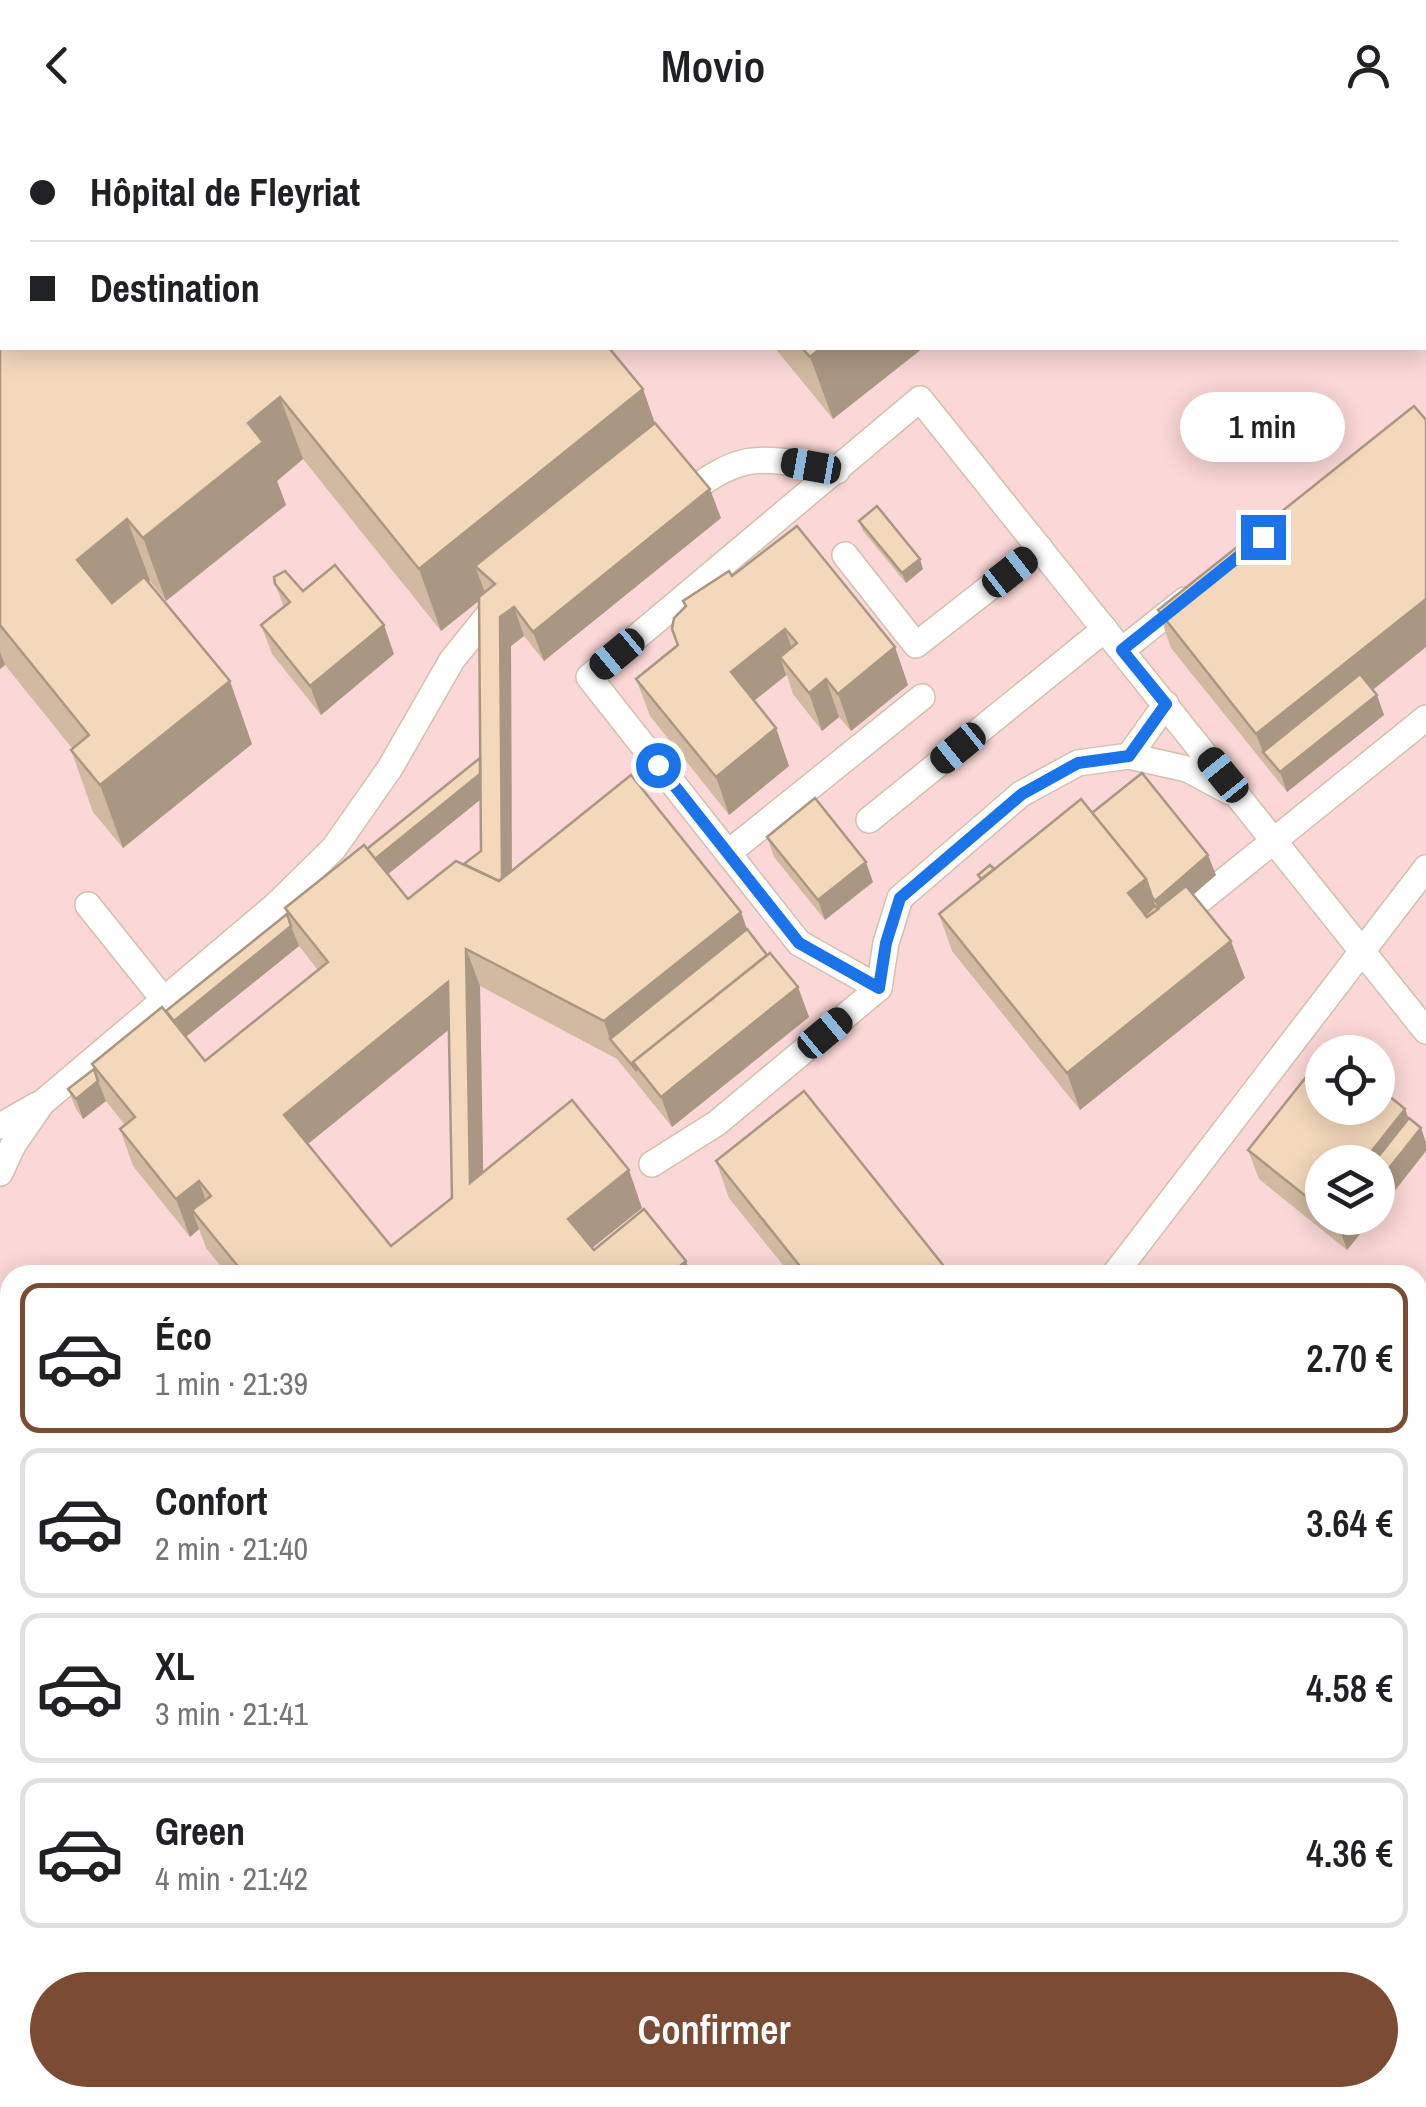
<!DOCTYPE html>
<html lang="fr">
<head>
<meta charset="utf-8">
<style>
  body { margin:0; font-family:"Archivo Narrow",sans-serif; background:#f2f2f2; color:#202124; height:100vh; display:flex; flex-direction:column; font-size:38px; white-space:nowrap }
  * { box-sizing:border-box; margin:0 }
  p { font-size:32px; color:#757577 }
  .icon { flex:none; width:55px; height:55px; fill:none; stroke:currentColor; stroke-width:2; stroke-linecap:round; stroke-linejoin:round }
  .map { position:relative; flex:1; overflow:hidden }
  .details { position:absolute; left:0px; top:1135px; width:1428px; height:842px; display:flex; flex-direction:column; background:#fff; border-radius:30px 30px 0 0; box-shadow:0 5px 25px #0003 }
  .details>* { flex:none }
  .hud { position:absolute; left:0px; top:0px; width:1428px; height:220px; box-shadow:0 5px 25px #0003; display:grid; align-content:center; height:220px; padding:0 30px; background:#fff }
  .buttons { position:absolute; left:1305px; top:905px; display:grid; gap:20px }
  .buttons a { display:grid; place-items:center; width:90px; height:90px; border-radius:50%; background:#fff; box-shadow:0 5px 25px #0003; font-size:50px }
  .end { position:absolute; width:45px; height:45px; margin:-22px; border:12px solid #1a73e8; background:#fff; box-shadow:0 0 0 5px #fff }
  .from { border-radius:50% }
  .bubble { position:absolute; height:70px; border-radius:35px; background:#fff; box-shadow:0 5px 25px #0003; font-size:32px; font-weight:600; line-height:70px; text-align:center }
  .car { position:absolute; width:30px; height:60px; margin:-30px -15px; border-radius:12px; box-shadow:0 0 8px 2px #0007; background:linear-gradient(#222 24%,#8ab4d8 0 40%,#222 0 76%,#8ab4d8 0 86%,#222 0) }
  .hud b { display:flex; align-items:center; gap:35px; height:95px; font-size:38px }
  .hud b+b { border-top:2px solid #e0e0e0 }
  .hud i { width:25px; height:25px; background:#202124 }
  ul { padding:18px 0 0; list-style:none }
  li { display:flex; align-items:center; gap:30px; height:150px; margin:0 20px 15px; padding:0 10px; border:5px solid #e0e0e0; border-radius:20px }
  li div { flex:1 }
  li b { display:block; font-size:38px }
  li em { font-style:normal; font-weight:600 }
  li.on { border-color:#7b4b33 }
  li>.icon { width:90px; height:90px; stroke-width:1.5 }
  .primary-button { display:flex; gap:20px; margin-top:auto; padding:20px 30px }
  .primary-button a { flex:1; height:115px; border-radius:60px; background:#7b4b33; color:#fff; font-size:40px; font-weight:600; line-height:115px; text-align:center }
  header { display:flex; justify-content:space-between; align-items:center; height:130px; padding:0 30px; background:#fff; font-size:45px; font-weight:600 }
  .map>svg:first-child { display:block }
  .residential { fill:#f5e9d2 }
  .medical { fill:#fbd7d7; fill-rule:evenodd }
  .green { fill:#ceebc2 }
  .lines { fill:none; stroke-linecap:round; stroke-linejoin:round }
  .lane-casing { stroke:#d1c1ad; stroke-width:28 }
  .street-casing { stroke:#d1c1ad; stroke-width:52 }
  .lane { stroke:#fff; stroke-width:25 }
  .street { stroke:#fff; stroke-width:50 }
  .wall { fill:#d1baa1; fill-rule:evenodd }
  .shaded-wall { fill:#aa9783 }
  .building { fill:#f3d8bb; stroke:#aa9783; stroke-width:2.5; fill-rule:evenodd }
  .route { stroke:#1a73e8; stroke-width:12 }
</style>
</head>
<body>
<header><svg class="icon" aria-label="back" viewBox="0 0 24 24"><path d="M15 5l-7 7 7 7"/></svg>Movio<svg class="icon" aria-label="person" viewBox="0 0 24 24"><circle cx="12" cy="8" r="4"/><path d="M4 21q1-7 8-7t8 7"/></svg></header>
<div class="map">
<svg width="1426" height="1977" viewBox="0 0 1426 1977">
  <rect width="100%" height="100%" fill="#fdf6e4"/>
  <polygon class="residential" points="0,1518 10,1520 10,1968 1274,1968 1286,1977 0,1977"/>
  <path class="medical" d="M0 0H1426V1229L1418 1241V1145H10V1520L0 1518ZM2 2H1425V218H2ZM1322 922H1378V978H1322ZM1322 1032H1378V1088H1322Z"/>
  <polygon class="green" points="1426,1394 1426,1977 1286,1977 1274,1968 1418,1968 1418,1407"/>
  <g class="lines">
    <g class="lane-casing">
      <g id="lane">
        <path d="M679 370C745 318 759 327 837 341"/>
        <polyline points="845,425 916,515 1040,418"/>
        <polyline points="1122,520 1185,470"/>
        <polyline points="1129,626 1166,574"/>
        <polyline points="869,690 1105,499"/>
        <polyline points="728,723 922,567"/>
        <polyline points="88,775 164,870"/>
        <polyline points="1188,780 1426,588"/>
        <polyline points="879,858 799,813 589,547 920,269 1426,901"/>
        <polyline points="0,996 37,975"/>
        <polyline points="652,1034 717,993 879,858 886,813 900,768 1021,664 1078,633 1129,626 1187,639 1230,662"/>
        <polyline points="0,1043 13,1015 42,973 276,775 334,718 390,638 452,530 489,484"/>
        <polyline points="1114,1145 1426,738"/>
        <polyline points="0,1200 10,1230"/>
        <polyline points="123,1968 126,1977"/>
      </g>
    </g>
    <g class="street-casing">
      <g id="street">
        <polyline points="1418,1325 1426,1312"/>
        <polyline points="0,1562 10,1563"/>
        <polyline points="1192,1968 1204,1977"/>
      </g>
    </g>
    <use href="#lane" class="lane"/>
    <use href="#street" class="street"/>
  </g>
  <g class="wall">
    <path d="M0 0H1194L1191 2H2L655 293 721 388 544 531 524 506 511 516 512 740 747 799 767 825 798 857 809 887 672 997 617 929 480 856 483 1042 642 1078 592 1118 594 1120 686 1131 691 1145H228L206 1118 199 1099 190 1107 133 1036 120 999 125 995 106 971 83 989 76 979 68 959 94 939 92 934 166 881 287 784 285 778 367 719 480 628 479 471 441 501 303 329 277 351 286 375 166 471 150 451 149 453 252 614 123 718 93 682 71 620 72 618 5 535 0 539ZM480 670 481 721 464 734 408 769 388 744ZM299 816 318 840 205 931 186 907ZM449 899 452 1068 391 1116 308 1014Z"/>
    <polygon points="775,218 923,218 833,289"/>
    <polygon points="1426,290 1426,517 1373,560 1384,585 1287,662 1171,518 1158,480"/>
    <polygon points="859,391 923,439 906,453 863,401"/>
    <polygon points="732,446 895,517 908,555 851,601 839,587 822,601 793,564 787,545 754,571 776,598 789,636 729,685 650,586 636,549 678,515 685,477 683,471"/>
    <polygon points="275,454 394,524 321,585 272,524 261,495 284,477"/>
    <polygon points="1092,683 1216,745 1193,764 1245,848 1080,980 952,821 939,784 980,750 978,745 994,739"/>
    <polygon points="767,707 873,752 825,790 774,727"/>
    <polygon points="1409,988 1421,998 1426,1013 1426,1021 1378,1082 1322,1032 1322,1088 1373,1088 1347,1120 1259,1049 1248,1020"/>
    <polygon points="716,1031 951,1145 791,1145 729,1068"/>
    <polygon points="0,1688 10,1689 10,1763 0,1762"/>
  </g>
  <g class="shaded-wall">
    <polygon points="1093,0 1194,0 1191,2 1090,2"/>
    <polygon points="821,218 923,218 833,289 810,227"/>
    <polygon points="643,259 665,322 495,454 475,436 486,465 441,501 419,439"/>
    <polygon points="280,267 303,329 277,351 286,375 166,471 143,408 248,293"/>
    <polygon points="710,359 721,388 544,531 533,502"/>
    <polygon points="127,389 150,451 99,492 77,430"/>
    <polygon points="920,429 923,439 906,453 902,443"/>
    <polygon points="1426,469 1426,517 1276,637 1263,622 1256,604"/>
    <polygon points="514,477 524,506 511,516 512,788 502,759 490,497"/>
    <polygon points="384,495 394,524 321,585 310,556"/>
    <polygon points="785,499 798,536 780,527 786,545 744,579 731,542"/>
    <polygon points="895,517 908,555 851,601 838,564"/>
    <polygon points="0,522 5,535 0,539"/>
    <polygon points="826,549 839,587 822,601 809,563"/>
    <polygon points="230,551 252,614 123,718 100,655"/>
    <polygon points="1377,565 1384,585 1287,662 1280,642"/>
    <polygon points="776,598 789,636 729,685 716,647"/>
    <polygon points="484,641 491,661 309,808 296,792"/>
    <polygon points="1208,725 1216,745 1163,791 1155,771"/>
    <polygon points="866,732 873,752 825,790 818,770"/>
    <polygon points="1146,749 1159,787 1144,799 1128,763"/>
    <polygon points="741,782 754,819 610,909 604,891"/>
    <polygon points="291,796 299,816 116,963 103,948"/>
    <polygon points="1231,811 1245,848 1080,980 1067,943"/>
    <polygon points="466,819 480,856 484,1090 470,1053"/>
    <polygon points="448,852 462,889 298,1022 284,985"/>
    <polygon points="798,857 809,887 672,997 661,967"/>
    <polygon points="98,951 106,971 83,989 76,969"/>
    <polygon points="1405,979 1415,1005 1421,998 1426,1013 1426,1021 1378,1082 1378,1032 1363,1032"/>
    <polygon points="629,1040 642,1078 582,1126 568,1089"/>
    <polygon points="199,1051 212,1089 192,1080 199,1099 190,1107 176,1069"/>
    <polygon points="1327,1088 1373,1088 1347,1120 1340,1100"/>
    <polygon points="686,1131 691,1145 669,1145"/>
  </g>
  <g class="building">
    <polygon points="0,0 1093,0 1090,2 2,2 2,218 609,218 643,259 419,439 280,267 248,293 263,312 143,408 127,389 77,430 112,473 144,447 230,551 100,655 71,620 89,605 0,495"/>
    <polygon points="802,218 821,218 810,227"/>
    <polygon points="1414,276 1426,290 1426,469 1256,604 1158,480"/>
    <polygon points="655,293 710,359 533,502 514,477 500,487 502,748 499,751 464,734 481,721 479,467 495,454 475,436"/>
    <polygon points="877,376 920,429 902,443 859,391"/>
    <polygon points="797,396 895,517 838,564 826,549 809,563 780,527 797,513 785,499 731,542 776,598 716,647 636,549 678,515 672,499 674,488 686,476 683,471 729,441 732,446"/>
    <polygon points="335,435 384,495 310,556 261,495 290,472 275,454 274,447 285,441 303,461"/>
    <polygon points="1360,544 1377,565 1280,642 1263,622"/>
    <polygon points="480,628 480,644 375,729 367,719"/>
    <polygon points="1142,643 1208,725 1155,771 1152,767 1146,749 1092,683"/>
    <path d="M631 645 741 782 604 891 466 819 470 1053 572 970 629 1040 568 1089 594 1120 644 1079 686 1131 669 1145H245L192 1080 211 1066 199 1051 176 1069 120 999 135 987 92 934 162 877 205 931 328 832 285 778 364 715 408 769 456 731 499 751ZM448 852 452 1068 391 1116 284 985Z"/>
    <polygon points="815,668 866,732 818,770 767,707"/>
    <polygon points="1081,669 1146,749 1128,763 1147,787 1186,756 1231,811 1067,943 939,784"/>
    <polygon points="990,735 994,739 981,749 978,745"/>
    <polygon points="1155,776 1158,779 1147,787 1145,785"/>
    <polygon points="287,784 291,796 174,891 166,881"/>
    <polygon points="747,799 767,825 633,932 637,941 610,909"/>
    <polygon points="770,823 798,857 661,967 633,932"/>
    <polygon points="1322,927 1322,978 1378,978 1378,957 1405,979 1363,1032 1322,1032 1322,1079 1248,1020"/>
    <polygon points="94,939 98,951 76,969 68,959"/>
    <polygon points="804,961 951,1145 807,1145 716,1031"/>
    <polygon points="1409,988 1421,998 1378,1052 1378,1032 1374,1032"/>
    <polygon points="1330,1088 1350,1088 1340,1100 1328,1090"/>
    <polygon points="0,1688 10,1689 10,1744 0,1743"/>
  </g>
  <g class="lines">
    <polyline class="route" points="658,635 799,813 879,858 886,813 900,768 1022,664 1078,633 1129,626 1166,574 1122,520 1263,407"/>
  </g>
</svg>
<div class="buttons">
<a><svg class="icon" aria-label="locate" viewBox="0 0 24 24"><circle cx="12" cy="12" r="6"/><path d="M12 2v4M12 18v4M2 12h4M18 12h4"/></svg></a>
<a><svg class="icon" aria-label="layers" viewBox="0 0 24 24"><path d="M12 4l9 5-9 5-9-5zM3 14l9 5 9-5"/></svg></a>
</div>
<i class="end from" style="left:658px;top:635px"></i>
<i class="end" style="left:1263px;top:407px"></i>
<div class="bubble" style="left:1180px;top:262px;width:165px">1 min</div>
<i class="car" style="left:811px;top:336px;rotate:280deg"></i>
<i class="car" style="left:1010px;top:442px;rotate:52deg"></i>
<i class="car" style="left:617px;top:524px;rotate:230deg"></i>
<i class="car" style="left:958px;top:618px;rotate:231deg"></i>
<i class="car" style="left:1223px;top:645px;rotate:321deg"></i>
<i class="car" style="left:825px;top:903px;rotate:50deg"></i>
<div class="hud">
<b><i class="from"></i>Hôpital de Fleyriat</b>
<b><i></i>Destination</b>
</div>
<section class="details">
<ul>
<li class="on"><svg class="icon" aria-label="car" viewBox="0 0 24 24"><path d="M5 17H2v-5l4-1 3-4h7l3 4 3 1v5h-3M9 17h6M6 11h13"/><circle cx="7" cy="17" r="2"/><circle cx="17" cy="17" r="2"/></svg><div><b>Éco</b><p>1 min · 21:39</p></div><em>2.70 €</em></li>
<li><svg class="icon" aria-label="car" viewBox="0 0 24 24"><path d="M5 17H2v-5l4-1 3-4h7l3 4 3 1v5h-3M9 17h6M6 11h13"/><circle cx="7" cy="17" r="2"/><circle cx="17" cy="17" r="2"/></svg><div><b>Confort</b><p>2 min · 21:40</p></div><em>3.64 €</em></li>
<li><svg class="icon" aria-label="car" viewBox="0 0 24 24"><path d="M5 17H2v-5l4-1 3-4h7l3 4 3 1v5h-3M9 17h6M6 11h13"/><circle cx="7" cy="17" r="2"/><circle cx="17" cy="17" r="2"/></svg><div><b>XL</b><p>3 min · 21:41</p></div><em>4.58 €</em></li>
<li><svg class="icon" aria-label="car" viewBox="0 0 24 24"><path d="M5 17H2v-5l4-1 3-4h7l3 4 3 1v5h-3M9 17h6M6 11h13"/><circle cx="7" cy="17" r="2"/><circle cx="17" cy="17" r="2"/></svg><div><b>Green</b><p>4 min · 21:42</p></div><em>4.36 €</em></li>
</ul>
<div class="primary-button"><a>Confirmer</a></div>
</section>
</div>
</body>
</html>
